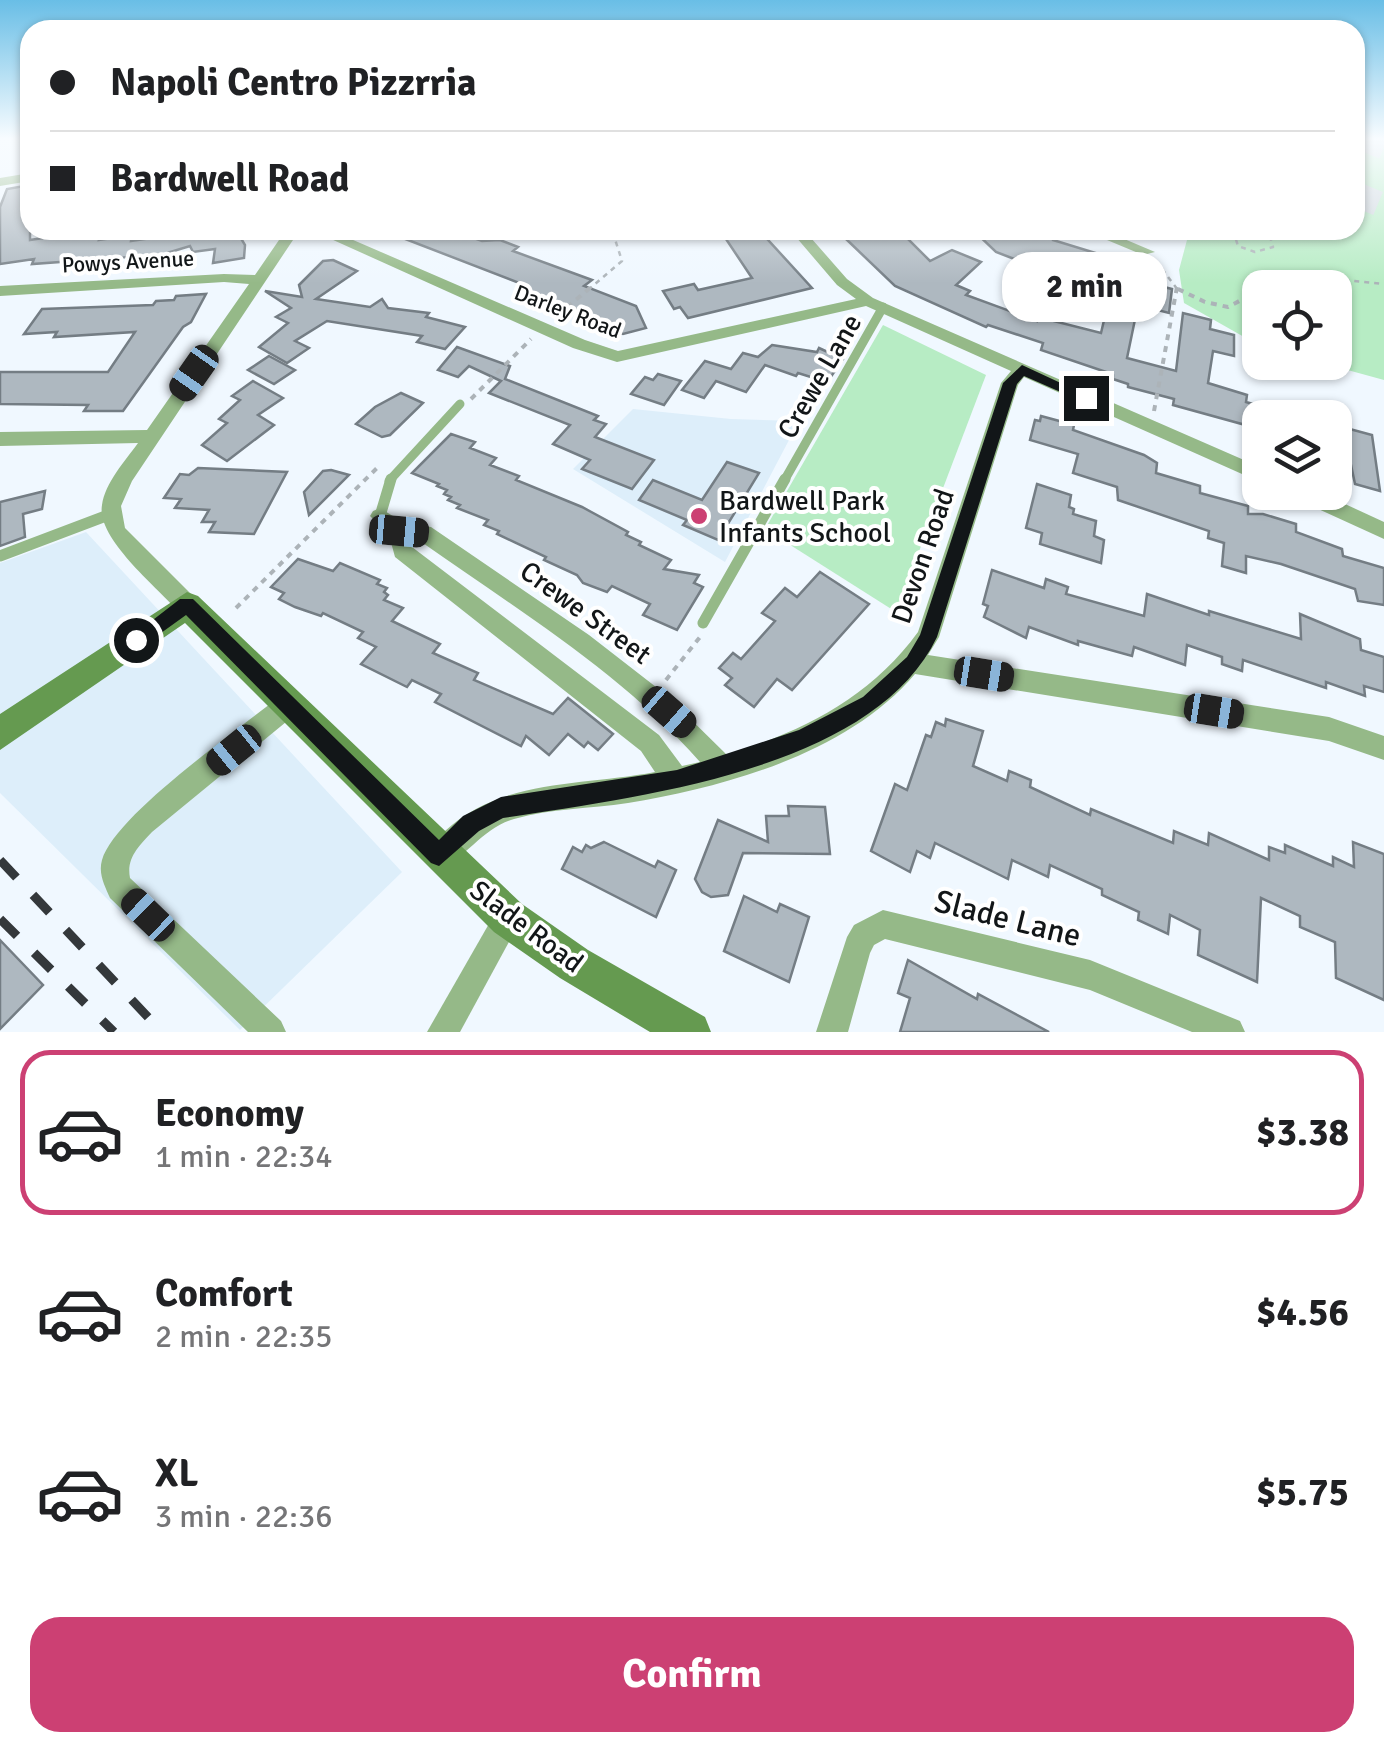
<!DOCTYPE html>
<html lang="en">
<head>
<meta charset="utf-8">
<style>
  body { margin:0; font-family:Signika,sans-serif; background:#f2f2f2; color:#202124; height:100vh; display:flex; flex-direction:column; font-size:38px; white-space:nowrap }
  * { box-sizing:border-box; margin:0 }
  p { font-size:32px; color:#757577 }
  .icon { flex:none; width:55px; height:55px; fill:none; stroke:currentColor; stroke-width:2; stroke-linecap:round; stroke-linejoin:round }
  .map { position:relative; height:1032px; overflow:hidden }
  .sheet { display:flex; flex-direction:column; background:#fff; flex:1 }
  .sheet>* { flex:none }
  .guide { position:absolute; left:20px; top:20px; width:1345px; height:220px; border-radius:30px; box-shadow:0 2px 8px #0004; display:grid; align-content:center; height:220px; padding:0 30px; background:#fff }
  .controls { position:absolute; left:1242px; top:270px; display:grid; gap:20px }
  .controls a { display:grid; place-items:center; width:110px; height:110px; border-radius:20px; background:#fff; box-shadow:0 2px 8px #0004; font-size:50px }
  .end { position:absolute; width:45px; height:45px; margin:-22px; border:12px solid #121618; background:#fff; box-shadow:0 0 0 5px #fff }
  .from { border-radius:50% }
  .bubble { position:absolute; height:70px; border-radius:30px; background:#fff; box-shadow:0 2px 8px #0004; font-size:32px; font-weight:700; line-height:70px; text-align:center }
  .car { position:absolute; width:30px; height:60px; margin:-30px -15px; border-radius:12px; box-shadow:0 0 8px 2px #0007; background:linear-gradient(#222 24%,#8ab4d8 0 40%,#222 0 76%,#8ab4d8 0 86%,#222 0) }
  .guide b { display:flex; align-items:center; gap:35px; height:95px; font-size:38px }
  .guide b+b { border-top:2px solid #e0e0e0 }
  .guide i { width:25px; height:25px; background:#202124 }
  ul { padding:18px 0 0; list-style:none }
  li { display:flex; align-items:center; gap:30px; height:165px; margin:0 20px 15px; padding:0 10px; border:5px solid transparent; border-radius:30px }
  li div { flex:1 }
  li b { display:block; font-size:38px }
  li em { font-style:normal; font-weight:700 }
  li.on { border-color:#cc4073 }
  li>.icon { width:90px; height:90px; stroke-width:1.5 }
  .action { display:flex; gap:20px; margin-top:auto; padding:20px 30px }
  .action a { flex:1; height:115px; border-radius:30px; background:#cc4073; color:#fff; font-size:40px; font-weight:700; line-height:115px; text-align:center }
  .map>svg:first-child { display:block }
  .built { fill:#ddeefa }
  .green { fill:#b7ecc4 }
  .building { fill:#aeb8c0; stroke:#747d84; stroke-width:2.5 }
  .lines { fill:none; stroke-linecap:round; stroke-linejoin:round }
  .motorway-tunnel { stroke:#cfd6dc; stroke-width:25; stroke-dasharray:25 12; stroke-linecap:butt }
  .path-far1 { stroke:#acb3b8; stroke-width:2.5; stroke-dasharray:5 5; stroke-linecap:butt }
  .path { stroke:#acb3b8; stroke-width:4; stroke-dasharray:6 6; stroke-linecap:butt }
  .service-far1 { stroke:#95b988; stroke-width:9 }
  .service { stroke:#95b988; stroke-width:11 }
  .minor { fill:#95b988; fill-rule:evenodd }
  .secondary { fill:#659a50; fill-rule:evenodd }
  .rail { stroke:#34383b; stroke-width:9; stroke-dasharray:24 24; stroke-linecap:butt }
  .route { fill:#121618 }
  .poi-dot { fill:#cc4073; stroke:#fff; stroke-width:4 }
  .labels { text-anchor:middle; stroke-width:8; stroke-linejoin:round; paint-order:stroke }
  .far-street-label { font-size:22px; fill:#121618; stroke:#fff }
  .street-label { font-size:28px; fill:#121618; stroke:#fff }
  .poi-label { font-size:28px; fill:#121618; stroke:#fff; text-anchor:start }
  .near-street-label { font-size:32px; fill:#121618; stroke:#fff }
</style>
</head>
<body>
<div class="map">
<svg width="1384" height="1032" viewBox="0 0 1384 1032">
  <rect width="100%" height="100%" fill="#f0f8ff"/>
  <g class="built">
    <polygon points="633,409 731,419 799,421 725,562 573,469"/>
    <polygon points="86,532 402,872 240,1030 0,793 0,563"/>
  </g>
  <g class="green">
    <polygon points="1355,138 1384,138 1384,380 1322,363 1335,362 1335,288 1260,288 1260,346 1184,303 1179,270 1187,240 1180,230 1355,230"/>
    <polygon points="883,325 986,375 896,612 765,529"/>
  </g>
  <g class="building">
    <polygon points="30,185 30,240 94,230 102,230 99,240 132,235 131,241 205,230 236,230 245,245 244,258 213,263 215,249 193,252 190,246 167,253 166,258 127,264 128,257 32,264 34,259 0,264 0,207 7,189"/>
    <polygon points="382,230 451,230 482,241 500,240 518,247 513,251 592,280 584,286 636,306 646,328 623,334 607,327 611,323 518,287 522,284"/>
    <polygon points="720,230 759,230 812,288 688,318 680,307 674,309 663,291 694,284 698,290 752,278"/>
    <polygon points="846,230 899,230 930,261 952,250 981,262 956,285 970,291 966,295 1037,321 1038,317 1101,333 1114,278 1051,262 1049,272 996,252 973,230 1052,230 1053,240 1138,266 1136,280 1172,289 1169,313 1138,305 1127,358 1176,371 1183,313 1211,320 1210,329 1234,335 1234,356 1213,351 1208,383 1247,395 1246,402 1260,406 1260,429 1173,405 1174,399 1128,387 1128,384 1113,379 1113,375 1106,372 1041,350 1043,343 988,325 986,327 895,286 845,238 852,236"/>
    <polygon points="333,260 357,271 316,299 370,307 382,299 388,308 429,313 426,317 465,327 445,349 417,342 422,336 327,321 295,341 309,348 287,363 259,347 288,323 276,317 291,308 265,291 302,297 299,285 323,261"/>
    <polygon points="206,294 191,322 183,327 123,411 84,411 88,405 0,404 0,372 108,372 135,332 54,337 57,332 24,334 42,309 153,305 156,301 174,300 176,296"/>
    <polygon points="772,345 817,352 819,348 843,359 830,378 817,374 814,378 798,373 796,376 765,365 746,392 716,381 704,398 682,390 705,361 731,369 743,353 758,357"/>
    <polygon points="457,347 510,366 505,379 598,416 594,420 606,424 595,437 654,460 632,489 582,469 590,460 553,444 570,425 489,393 501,381 469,366 458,377 438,370"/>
    <polygon points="269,356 295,370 274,384 248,370"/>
    <polygon points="658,374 681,381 664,405 631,394 645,377 653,380"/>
    <polygon points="253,381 283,398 258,415 274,425 227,461 202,445 227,423 219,419 240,400 232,396"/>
    <polygon points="401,393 423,403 390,435 382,437 356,424 375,407"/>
    <polygon points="1041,416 1074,425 1073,430 1144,455 1157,463 1156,473 1200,486 1200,493 1248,506 1248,514 1263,514 1296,524 1296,532 1342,549 1343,556 1384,568 1384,605 1358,601 1355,589 1281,564 1246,556 1246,573 1222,566 1224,543 1208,538 1209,531 1118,500 1117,487 1073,473 1078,454 1030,440 1035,420 1040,421"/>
    <polygon points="1335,425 1372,435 1380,491 1355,484 1351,465 1335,452"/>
    <polygon points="451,434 475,442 470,448 496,458 490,465 519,476 516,480 582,507 628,532 626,535 641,542 639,545 671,560 664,569 699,575 694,583 703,587 677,630 643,615 650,604 612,586 607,592 583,583 577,575 544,560 546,557 497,534 499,531 484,525 488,520 457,508 460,505 448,500 451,497 444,494 447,490 437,486 439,484 412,473"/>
    <polygon points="727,462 759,473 718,540 683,525 687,520 639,500 653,480 702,500"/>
    <polygon points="198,468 287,472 254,534 209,532 215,522 202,522 209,510 175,508 181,499 164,498 180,474 189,475"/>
    <polygon points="331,470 349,475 309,515 304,492 323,471"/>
    <polygon points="1037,484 1071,495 1069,507 1074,509 1073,514 1096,521 1094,536 1104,540 1101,563 1040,544 1042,533 1026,528"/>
    <polygon points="45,491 42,509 23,514 25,537 0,546 0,502"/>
    <polygon points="298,559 333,571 340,563 380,580 377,584 387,588 384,592 388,595 384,600 403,608 392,621 440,644 433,653 478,673 474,680 553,714 568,698 613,734 598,750 588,742 584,747 568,734 549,755 526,736 521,746 435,702 441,694 412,680 407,687 361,664 376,647 358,638 363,632 323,613 321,616 295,607 279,599 284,593 271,587"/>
    <polygon points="992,570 1044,588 1046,579 1068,587 1066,594 1144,616 1147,594 1209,615 1209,611 1301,639 1300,614 1360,639 1361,650 1384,657 1384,692 1364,686 1365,696 1326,682 1326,688 1243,660 1242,671 1222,664 1222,657 1187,645 1185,665 1134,647 1132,656 1078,641 1078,645 1029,627 1026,638 984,617 988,606 983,604"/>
    <polygon points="820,572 869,604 792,690 777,679 754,707 725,685 732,678 719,668 733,653 741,659 775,621 762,613 785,588 797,597"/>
    <polygon points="946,719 983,731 973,766 1007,781 1009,771 1031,780 1030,787 1090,815 1091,809 1173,843 1174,831 1208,845 1209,833 1269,860 1269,847 1285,853 1285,845 1333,866 1333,857 1354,867 1353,842 1384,854 1384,1000 1336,978 1335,942 1300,927 1300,916 1261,898 1257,982 1198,955 1200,930 1170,915 1168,934 1138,920 1139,912 1102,895 1102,889 1050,865 1048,877 1012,860 1008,879 935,843 930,858 917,851 910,872 871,851 895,784 907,790 926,735 931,737 936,722 945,726"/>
    <polygon points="788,806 825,807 830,854 743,853 728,895 711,897 702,892 695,879 718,820 768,842 766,816 789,816"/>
    <polygon points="604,842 655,867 658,861 676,870 656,917 562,869 573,847 582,852 586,845 591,848"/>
    <polygon points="744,896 777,912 780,904 809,917 789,982 724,951"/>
    <polygon points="0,940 43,985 0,1029"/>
    <polygon points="908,960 977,999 978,994 1049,1032 900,1032 910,998 898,993"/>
  </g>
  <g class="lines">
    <g class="motorway-tunnel">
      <polyline points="1362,138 1384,147"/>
      <polyline points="1355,194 1384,206"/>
    </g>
    <g class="path-far1">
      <polyline points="1233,230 1238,246 1255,252 1273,247 1268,230"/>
      <polyline points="1156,261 1178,290"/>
      <polyline points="1268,288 1286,284"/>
      <polyline points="1326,288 1344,280 1384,284"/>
      <polyline points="588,290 622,261 612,230"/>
    </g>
    <g class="path">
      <polyline points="1178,289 1205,302 1228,307 1260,290"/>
      <polyline points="558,315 591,287"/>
      <polyline points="471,399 531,339"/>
      <polyline points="1154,411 1177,287"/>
      <polyline points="236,608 377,468"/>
      <polyline points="666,680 700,637"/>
    </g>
    <g class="service-far1">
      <polyline points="389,481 460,404"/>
      <polyline points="784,481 883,307"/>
    </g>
    <g class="service">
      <polyline points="380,516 391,479"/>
      <polyline points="0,556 111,514"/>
      <polyline points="703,623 785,479"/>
    </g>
    <g class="minor">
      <polygon points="30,173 30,181 0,186 0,178"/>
      <path d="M279 230H293V240L132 481 121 506 125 528 195 598 198 605 195 612 187 614 179 612C158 588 96 538 102 505 105 483 125 461 138 443L0 446V432L147 430 249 284 224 282 0 296V286L224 274 255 275 279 240Z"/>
      <path d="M311 230H330L585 340 618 351 856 299 837 285 790 230H804L847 279 873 298 1260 467V482L1024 377 1018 385 939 637 928 655 1329 717 1384 736V760L1329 741 915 674C848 753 726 787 628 803 590 809 551 808 514 819 483 828 467 857 439 869L429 865 425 855C430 844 437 839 445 831 502 778 584 786 655 772L641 751 395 557 389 535 370 516 373 511 380 508 404 523 431 527 589 635 665 694 727 755C803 731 870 698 918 632L1001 383 1011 371 866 306 617 362 573 348ZM411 540 420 541C516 609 621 672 700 762L682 766 659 735 412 547Z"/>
      <polygon points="1083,230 1103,230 1155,252 1143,255"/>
      <polygon points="1290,492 1319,492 1384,522 1384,539 1292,497"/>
      <path d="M288 694 297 697 300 705 297 713 152 832C139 846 126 858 130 878L281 1021 286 1032H248L110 898C105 886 98 874 102 860 115 815 238 730 279 697Z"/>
      <polygon points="508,904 518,908 522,918 460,1032 427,1032 498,908"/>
      <polygon points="883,910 1090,960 1240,1021 1245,1032 1192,1032 1090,990 885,939 874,945 870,953 848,1032 816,1032 847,937 854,925"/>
    </g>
    <polygon class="secondary" points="187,592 198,596 522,904 588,950 705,1017 711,1032 650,1032 560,978 494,932 185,623 0,750 0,714"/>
    <g class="rail">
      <polyline points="0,860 162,1032"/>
      <polyline points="0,919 114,1032"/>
    </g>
  </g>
  <linearGradient id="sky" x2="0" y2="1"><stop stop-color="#69bee6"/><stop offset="0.49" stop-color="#f8fcff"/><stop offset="1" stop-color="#f8fcff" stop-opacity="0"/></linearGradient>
  <rect width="1384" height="283" fill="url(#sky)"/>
  <path class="route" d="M1022 365 1093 398 1081 401 1024 376 1017 384 937 637C873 771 635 797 503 818L479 831 439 866 431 863 186 615 143 646 136 648 127 640 180 599H193L439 840 463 816 501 797 677 770 799 730 863 697 907 657 920 635 1003 383Z"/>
  <circle class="poi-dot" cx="699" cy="516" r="10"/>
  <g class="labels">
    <g class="far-street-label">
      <text transform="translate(128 261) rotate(-3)" y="8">Powys Avenue</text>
      <text transform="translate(568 311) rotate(21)" y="8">Darley Road</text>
    </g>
    <g class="street-label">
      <text transform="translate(819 376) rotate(-60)" y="10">Crewe Lane</text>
      <text transform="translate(922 556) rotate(-71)" y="10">Devon Road</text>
      <text transform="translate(586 612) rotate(36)" y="10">Crewe Street</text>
      <text transform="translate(527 926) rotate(37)" y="10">Slade Road</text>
    </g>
    <g class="poi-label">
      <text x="719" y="510">Bardwell Park<tspan x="719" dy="32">Infants School</tspan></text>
    </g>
    <g class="near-street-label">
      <text transform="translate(1008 918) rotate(14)" y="11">Slade Lane</text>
    </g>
  </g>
</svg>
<div class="controls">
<a><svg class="icon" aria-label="locate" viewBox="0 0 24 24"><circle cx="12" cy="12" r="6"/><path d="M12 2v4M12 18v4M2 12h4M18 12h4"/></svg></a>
<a><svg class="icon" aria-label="layers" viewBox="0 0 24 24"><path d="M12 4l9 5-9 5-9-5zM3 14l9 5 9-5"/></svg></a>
</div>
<i class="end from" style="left:136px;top:640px"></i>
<i class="end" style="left:1086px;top:398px"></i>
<div class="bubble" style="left:1002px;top:252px;width:165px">2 min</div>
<i class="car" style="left:194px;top:373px;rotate:215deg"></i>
<i class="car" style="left:399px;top:531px;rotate:95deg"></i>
<i class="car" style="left:984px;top:674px;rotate:99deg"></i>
<i class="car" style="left:1214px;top:711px;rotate:99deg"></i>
<i class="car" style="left:669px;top:712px;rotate:131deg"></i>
<i class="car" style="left:234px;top:750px;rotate:231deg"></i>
<i class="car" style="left:148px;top:915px;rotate:314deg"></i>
<div class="guide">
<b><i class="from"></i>Napoli Centro Pizzrria</b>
<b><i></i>Bardwell Road</b>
</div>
</div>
<section class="sheet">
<ul>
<li class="on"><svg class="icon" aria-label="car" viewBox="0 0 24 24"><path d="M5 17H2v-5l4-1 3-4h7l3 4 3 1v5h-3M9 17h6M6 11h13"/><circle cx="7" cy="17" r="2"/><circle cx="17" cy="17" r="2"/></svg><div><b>Economy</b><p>1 min · 22:34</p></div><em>$3.38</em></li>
<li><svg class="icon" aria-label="car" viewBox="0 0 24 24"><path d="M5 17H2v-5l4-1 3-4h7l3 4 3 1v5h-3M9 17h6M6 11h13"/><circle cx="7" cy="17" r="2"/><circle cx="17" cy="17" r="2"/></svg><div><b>Comfort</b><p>2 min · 22:35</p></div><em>$4.56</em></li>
<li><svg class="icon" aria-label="car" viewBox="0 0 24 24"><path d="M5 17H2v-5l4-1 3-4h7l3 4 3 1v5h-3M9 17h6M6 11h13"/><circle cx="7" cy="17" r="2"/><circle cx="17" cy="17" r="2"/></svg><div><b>XL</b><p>3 min · 22:36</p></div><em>$5.75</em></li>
</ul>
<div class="action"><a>Confirm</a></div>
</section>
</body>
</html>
